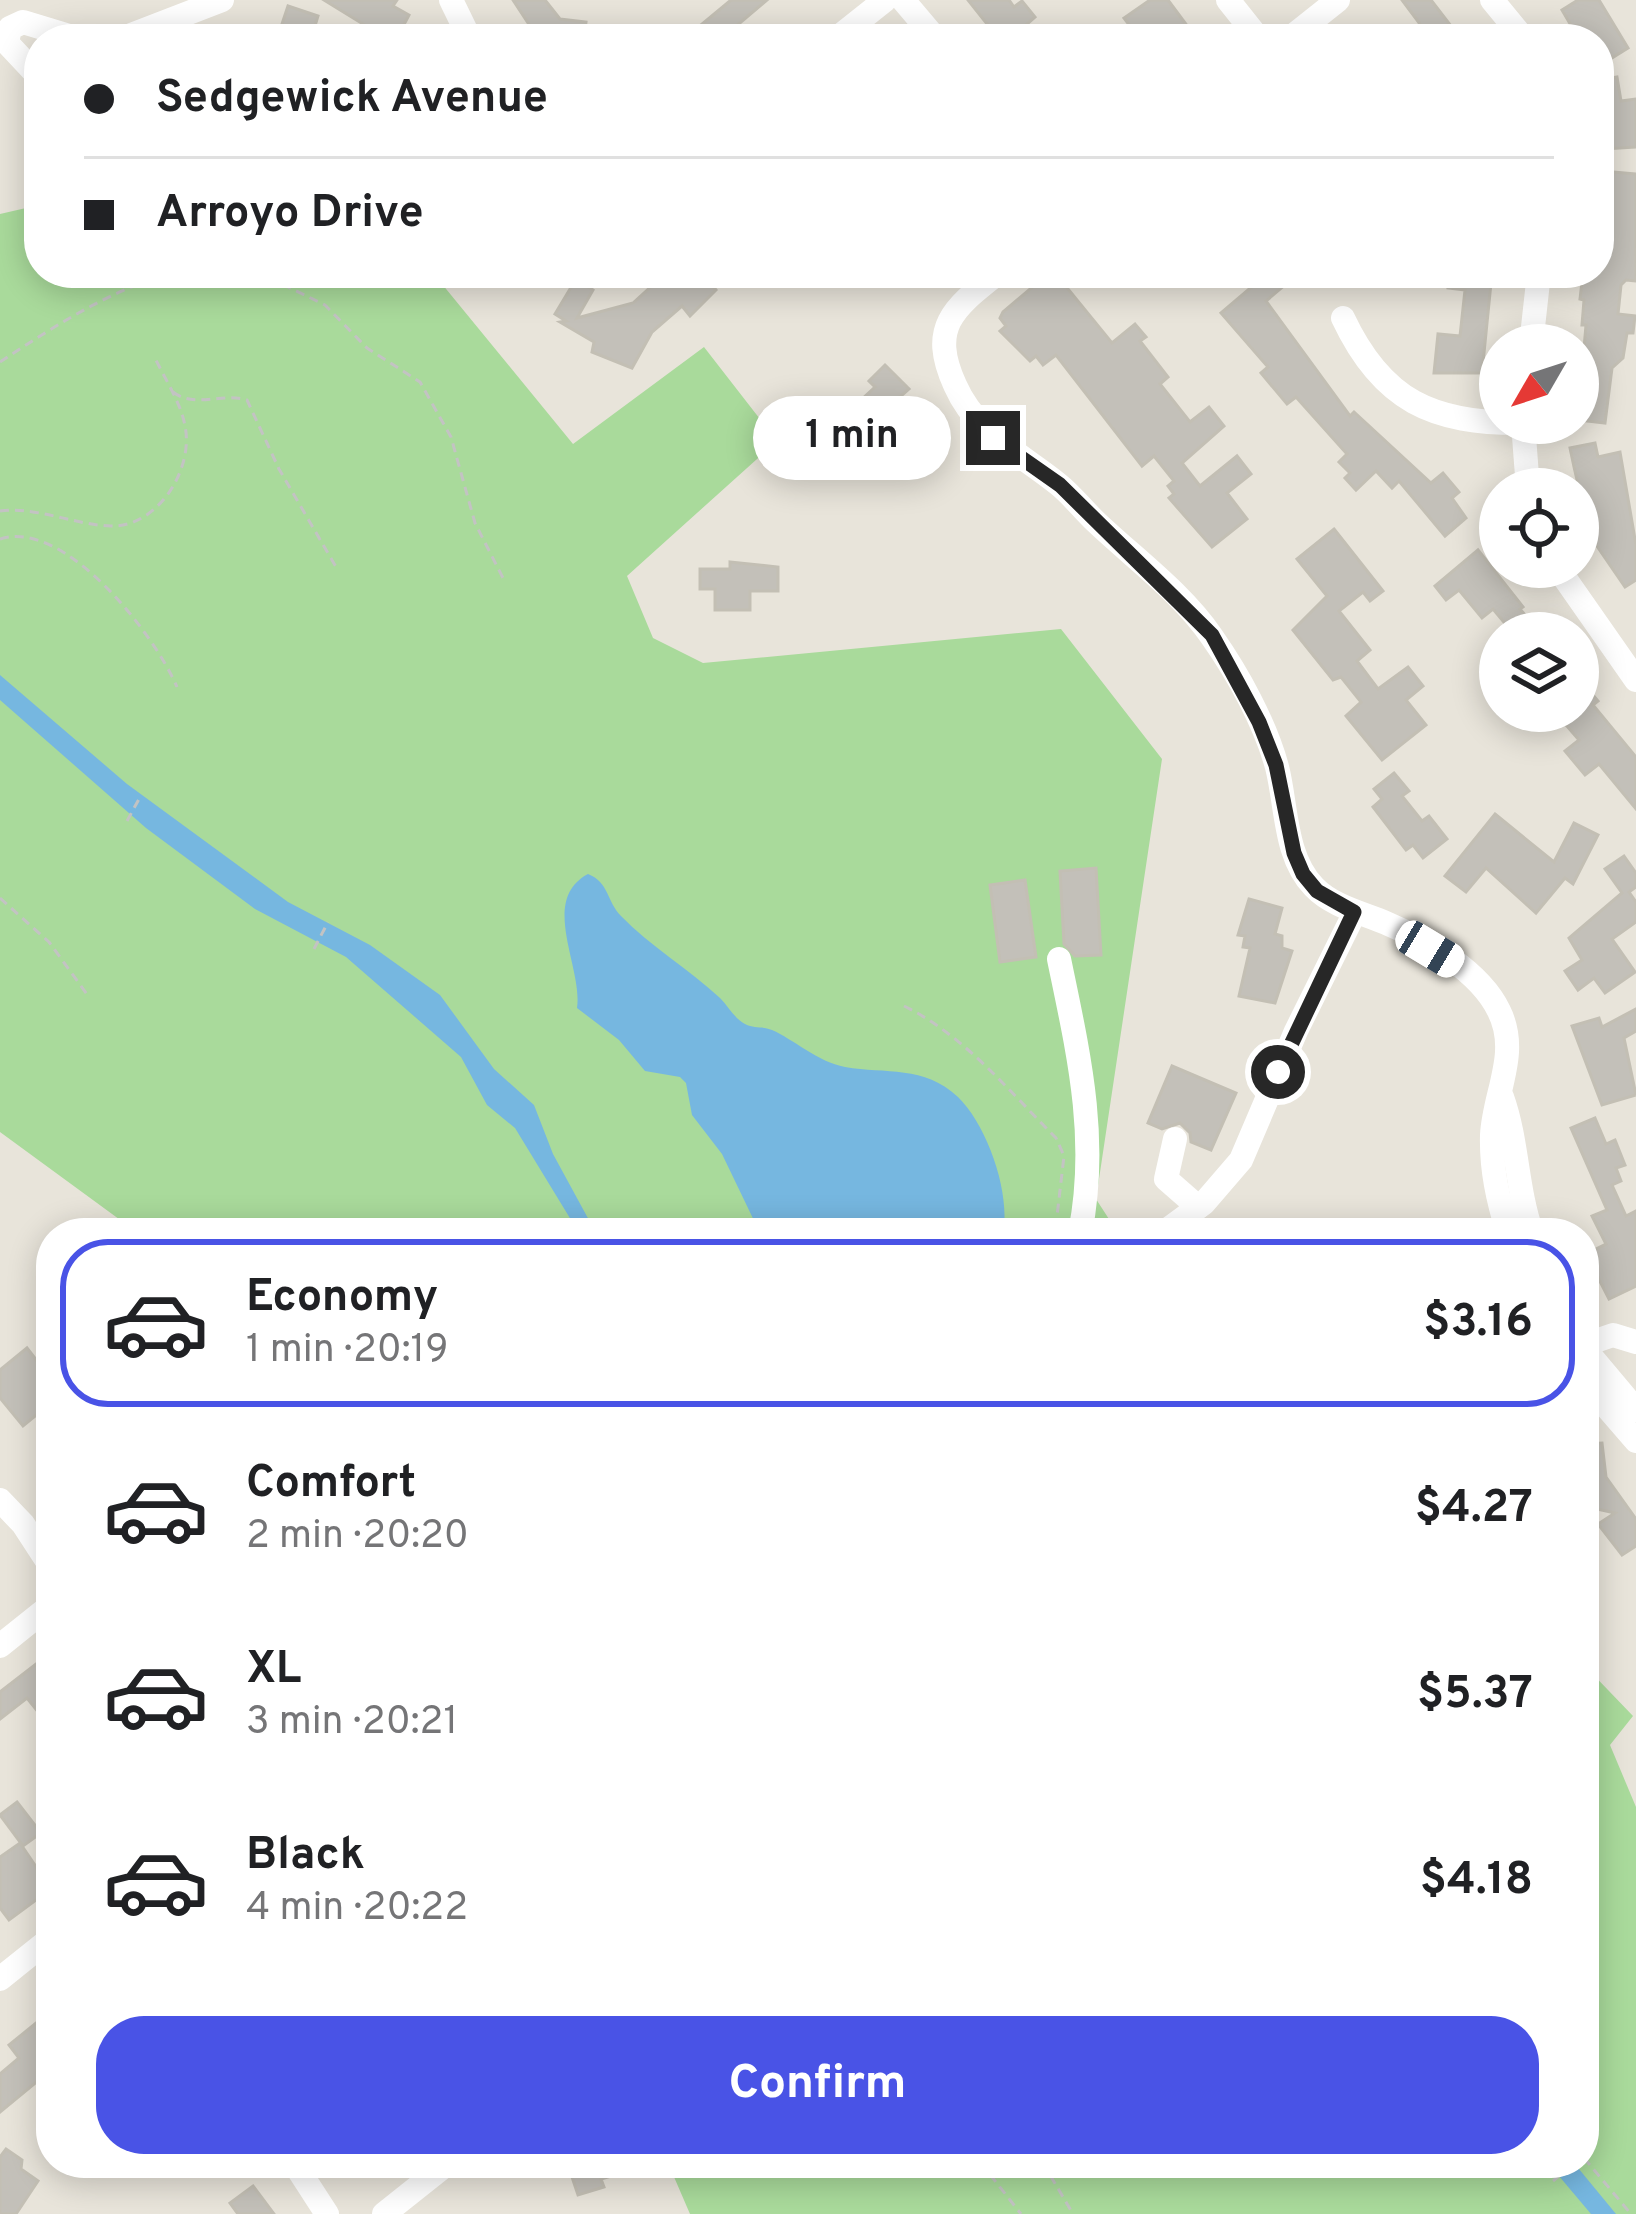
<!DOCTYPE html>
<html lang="en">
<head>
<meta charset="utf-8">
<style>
  body { margin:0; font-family:Overpass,sans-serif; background:#f2f2f2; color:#202124; height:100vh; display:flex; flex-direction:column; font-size:45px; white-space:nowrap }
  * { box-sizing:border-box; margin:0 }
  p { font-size:39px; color:#757577 }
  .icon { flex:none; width:66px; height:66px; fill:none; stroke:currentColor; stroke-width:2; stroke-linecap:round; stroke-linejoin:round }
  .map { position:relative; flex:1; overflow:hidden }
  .side { position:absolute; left:36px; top:1218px; width:1563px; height:960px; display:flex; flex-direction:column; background:#fff; border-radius:48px; box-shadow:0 6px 30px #0003 }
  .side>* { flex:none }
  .hud { position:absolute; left:24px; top:24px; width:1590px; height:264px; border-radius:48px; box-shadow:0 6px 30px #0003; display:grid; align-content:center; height:264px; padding:0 60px; background:#fff }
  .needle { width:78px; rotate:231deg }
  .buttons { position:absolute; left:1479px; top:324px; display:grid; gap:24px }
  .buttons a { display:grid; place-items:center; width:120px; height:120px; border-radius:50%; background:#fff; box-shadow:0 6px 30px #0003; font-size:60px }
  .end { position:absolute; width:54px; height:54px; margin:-27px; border:15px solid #272727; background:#fff; box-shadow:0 0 0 6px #fff }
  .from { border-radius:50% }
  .bubble { position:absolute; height:84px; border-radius:42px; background:#fff; box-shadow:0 6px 30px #0003; font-size:39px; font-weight:700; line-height:84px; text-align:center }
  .car { position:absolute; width:36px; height:72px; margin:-36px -18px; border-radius:15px; box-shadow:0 0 9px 3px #0007; background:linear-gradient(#fff 24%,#345 0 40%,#fff 0 76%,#345 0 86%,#fff 0) }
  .hud b { display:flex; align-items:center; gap:42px; height:114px; font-size:45px }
  .hud b+b { border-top:3px solid #e0e0e0 }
  .hud i { width:30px; height:30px; background:#202124 }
  ul { padding:21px 0 0; list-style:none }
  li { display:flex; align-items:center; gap:36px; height:168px; margin:0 24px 18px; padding:0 36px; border:6px solid transparent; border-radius:48px }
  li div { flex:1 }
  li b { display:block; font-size:45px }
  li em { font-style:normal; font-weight:700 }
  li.selected { border-color:#4953e6 }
  li>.icon { width:108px; height:108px; stroke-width:1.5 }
  .cta { display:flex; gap:24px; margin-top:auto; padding:24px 60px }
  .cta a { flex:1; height:138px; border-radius:48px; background:#4953e6; color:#fff; font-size:48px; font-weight:700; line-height:138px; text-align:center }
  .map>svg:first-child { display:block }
  .green { fill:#a9da9b }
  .water { fill:#76b7e0 }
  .building { fill:#c3c0b9; stroke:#c3bfb4; stroke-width:3 }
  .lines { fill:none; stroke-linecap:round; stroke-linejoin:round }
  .path { stroke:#c3c3c3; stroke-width:3; stroke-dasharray:9 6; stroke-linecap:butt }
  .minor { stroke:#fff; stroke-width:24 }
  .route { stroke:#272727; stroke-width:15 }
</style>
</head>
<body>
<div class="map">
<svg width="1636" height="2214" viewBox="0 0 1636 2214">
  <rect width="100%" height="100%" fill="#e8e4da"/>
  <g class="green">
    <polygon points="39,205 39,273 433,273 573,444 704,347 777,441 627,576 653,638 703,663 1061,629 1162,759 1096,1199 1118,1233 138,1233 0,1132 0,214"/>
    <polygon points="1584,1665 1633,1716 1610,1745 1636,1807 1636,2214 690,2214 668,2163 1584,2163"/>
  </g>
  <g class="water">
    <polygon points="0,675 127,784 288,902 370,945 440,995 494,1069 534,1105 553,1154 596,1233 579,1233 515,1128 487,1105 461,1057 346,957 255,909 146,828 0,700"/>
    <path d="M588 874C609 882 607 902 621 916 650 946 689 969 720 998 729 1007 733 1017 745 1024 755 1029 763 1026 772 1030 793 1039 818 1062 845 1067 886 1074 924 1065 958 1097 987 1125 1011 1193 1003 1233H760L722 1154 692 1115 686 1083 680 1077 645 1071 619 1040 577 1008C583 967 539 900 588 874Z"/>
    <polygon points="1548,2163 1574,2163 1616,2214 1591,2214"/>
  </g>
  <g class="building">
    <polygon points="324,0 397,0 393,6 409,15 399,34 389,28 384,37"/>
    <polygon points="513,0 545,0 560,19 586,22 584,39 536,35"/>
    <polygon points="731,0 767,0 735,27 746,39 684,39"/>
    <polygon points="968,0 1009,0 1014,7 1022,1 1035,17 1010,39 999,39"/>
    <polygon points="1150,0 1168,0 1197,39 1156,39 1146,27 1137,35 1124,18"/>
    <polygon points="1402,0 1431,0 1461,39 1402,39 1420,24"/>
    <polygon points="1578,0 1599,0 1628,48 1599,66 1599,39 1579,39 1562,10"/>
    <polygon points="288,6 318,16 311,39 277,39"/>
    <polygon points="1617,77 1621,101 1636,99 1636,147 1605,149 1599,80"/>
    <polygon points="1602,171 1636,174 1636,281 1626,280 1621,285 1618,314 1635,316 1633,333 1627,333 1623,358 1612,368 1605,423 1578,420 1586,325 1582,325 1584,300 1580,299 1583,273 1599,273"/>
    <polygon points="666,273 702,273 716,290 690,316 682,306 652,332 632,368 592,352 594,342 560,322 566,321 555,314 576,279 593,290 577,318 633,303"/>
    <polygon points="1049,273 1055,273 1112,343 1135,324 1146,337 1140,341 1168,377 1160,384 1190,422 1209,407 1224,426 1182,463 1200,486 1237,456 1251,474 1227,493 1247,519 1212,547 1169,498 1174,494 1168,486 1174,481 1154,456 1142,466 1056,355 1043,365 1036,356 1030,361 1000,331 1006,326 1000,318 1003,312"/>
    <polygon points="1268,273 1299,273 1266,301 1350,416 1354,412 1431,483 1443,473 1459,492 1452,498 1466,518 1445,536 1399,481 1392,488 1376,471 1356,490 1345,478 1350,473 1339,462 1347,454 1296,397 1287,404 1261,373 1268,367 1221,313"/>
    <polygon points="1450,273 1492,273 1482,373 1434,373 1438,334 1460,336 1465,290 1448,288"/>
    <polygon points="885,365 909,389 900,397 917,418 887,441 859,402 875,387 869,381"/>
    <polygon points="1595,443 1598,457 1620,452 1636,545 1636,580 1625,587 1590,536 1574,467 1570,448"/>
    <polygon points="1334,529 1383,591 1370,601 1363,592 1339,611 1370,650 1357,661 1378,689 1408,667 1423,686 1406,700 1426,725 1382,760 1346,716 1361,702 1341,677 1333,680 1293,630 1327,596 1297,559"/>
    <polygon points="1478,550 1523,607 1520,609 1540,633 1513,633 1493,609 1482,618 1459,590 1446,600 1435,586"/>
    <polygon points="730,562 778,567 778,591 750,591 750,610 715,610 715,589 700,589 700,569 730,569"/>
    <polygon points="1578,677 1598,701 1593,705 1636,757 1636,809 1599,764 1585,775 1565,751 1579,740 1554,711 1578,711"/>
    <polygon points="1394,773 1409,791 1402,796 1422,821 1429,816 1447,839 1423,858 1413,845 1406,850 1373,807 1382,799 1374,789"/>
    <polygon points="1495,814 1554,862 1574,823 1598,835 1573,884 1565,878 1536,913 1486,868 1466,892 1445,876"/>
    <polygon points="1624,856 1636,873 1636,887 1629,892 1636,902 1636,922 1612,939 1635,972 1605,993 1594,978 1578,990 1565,971 1582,960 1569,938 1622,893 1605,869"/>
    <polygon points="1096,868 1101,955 1075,956 1064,944 1060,871"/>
    <polygon points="1025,880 1036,957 1000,962 990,885"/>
    <polygon points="1249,899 1282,908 1275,934 1282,936 1282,948 1292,951 1275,1003 1239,996 1250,948 1243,947 1245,936 1238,935"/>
    <polygon points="1636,1009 1636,1031 1624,1038 1636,1095 1602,1105 1572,1026 1599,1018 1602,1027"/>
    <polygon points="1172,1066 1236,1093 1211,1150 1191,1142 1190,1133 1180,1123 1162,1129 1148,1123"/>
    <polygon points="1595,1118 1606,1144 1615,1140 1625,1165 1616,1168 1621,1181 1612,1185 1626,1216 1636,1211 1636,1286 1609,1299 1586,1254 1606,1244 1592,1216 1607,1210 1571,1128"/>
    <polygon points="27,1348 51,1379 51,1403 23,1426 0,1398 0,1370"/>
    <polygon points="1602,1443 1606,1477 1636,1519 1636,1546 1622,1555 1598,1524 1615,1513 1584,1506 1585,1444"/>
    <polygon points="44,1658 51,1668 51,1728 27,1698 0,1719 0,1692"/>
    <polygon points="17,1802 41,1833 23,1846 0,1815"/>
    <polygon points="20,1843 51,1889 9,1920 0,1908 0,1857"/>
    <polygon points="51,2011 51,2070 0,2112 0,2074 19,2058 9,2045"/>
    <polygon points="6,2149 22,2160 21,2169 38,2181 16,2214 0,2214 0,2157"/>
    <polygon points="588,2163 603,2163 608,2177 601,2179 604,2187 578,2195 570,2171"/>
    <polygon points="253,2186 274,2214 238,2214 230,2203"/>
  </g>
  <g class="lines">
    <g class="path">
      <polyline points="239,273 288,287 325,305 367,348 420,382 451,437 475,523 503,578"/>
      <path d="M0 362C55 326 109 290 173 273"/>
      <path d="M173 392C195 409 222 392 247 400L279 469 336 567"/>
      <path d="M0 511C35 506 75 525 111 526 158 527 194 469 185 426 181 403 165 379 155 358"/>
      <path d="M0 539C65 518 155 635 177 687"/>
      <polyline points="127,821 139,799"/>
      <polyline points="0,898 49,942 89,997"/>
      <polyline points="314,949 328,922"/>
      <path d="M904 1006C965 1036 1008 1090 1056 1138L1064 1156 1055 1233"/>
      <polyline points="1584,2158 1631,2214"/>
      <polyline points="981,2163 1021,2214"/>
      <polyline points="1043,2163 1073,2214"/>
      <polyline points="1553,2181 1574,2163"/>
    </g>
    <g class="minor">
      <polyline points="451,0 470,39"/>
      <polyline points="903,0 936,39"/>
      <polyline points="1228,0 1259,39"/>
      <polyline points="1492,0 1524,39"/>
      <polyline points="121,39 222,0"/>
      <polyline points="836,39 885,0"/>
      <polyline points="1289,39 1338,0"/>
      <polyline points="39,77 7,43 10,28 23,22 79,39"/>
      <path d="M998 273C955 307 928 326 955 385 976 433 1018 452 1058 484 1072 495 1083 510 1096 522 1135 559 1182 593 1212 637 1238 674 1265 723 1277 767 1287 806 1284 856 1314 887 1332 906 1362 913 1386 923 1426 940 1480 971 1499 1011 1520 1053 1494 1093 1492 1135 1491 1169 1498 1200 1508 1233"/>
      <path d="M1343 318C1382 401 1433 424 1523 423"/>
      <polyline points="1531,345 1539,273"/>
      <polyline points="1523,423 1528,489"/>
      <polyline points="1557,567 1636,680"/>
      <path d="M1059 959C1078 1051 1099 1138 1080 1233"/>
      <path d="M1502 1097C1518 1142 1516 1188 1532 1233"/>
      <polyline points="1175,1139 1166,1179 1198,1207"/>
      <polyline points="1163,1233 1204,1203 1241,1160 1296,1031 1355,912"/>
      <polyline points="1584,1345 1613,1335 1636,1342"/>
      <polyline points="1584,1348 1636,1410"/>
      <polyline points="1584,1381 1636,1441"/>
      <polyline points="0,1500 23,1524 51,1567"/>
      <polyline points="0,1646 51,1605"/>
      <polyline points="0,1979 51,1938"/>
      <polyline points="294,2163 327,2214"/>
      <polyline points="384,2214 448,2163"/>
    </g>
  </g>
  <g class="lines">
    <polyline class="route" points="993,438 1060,485 1212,635 1259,722 1276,765 1294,853 1303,874 1317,891 1354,912 1278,1072"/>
  </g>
</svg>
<div class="buttons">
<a><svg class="needle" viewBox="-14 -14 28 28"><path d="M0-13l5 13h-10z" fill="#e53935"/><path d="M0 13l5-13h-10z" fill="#757577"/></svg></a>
<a><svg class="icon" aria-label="locate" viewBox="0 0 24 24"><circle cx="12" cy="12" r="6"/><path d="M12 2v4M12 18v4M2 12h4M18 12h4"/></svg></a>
<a><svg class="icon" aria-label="layers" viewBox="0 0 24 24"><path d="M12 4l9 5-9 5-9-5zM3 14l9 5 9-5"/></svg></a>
</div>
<i class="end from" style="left:1278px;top:1072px"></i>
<i class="end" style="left:993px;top:438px"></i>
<div class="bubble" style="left:753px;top:396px;width:198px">1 min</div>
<i class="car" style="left:1430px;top:949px;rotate:121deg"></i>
<div class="hud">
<b><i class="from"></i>Sedgewick Avenue</b>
<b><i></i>Arroyo Drive</b>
</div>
<section class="side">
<ul>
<li class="selected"><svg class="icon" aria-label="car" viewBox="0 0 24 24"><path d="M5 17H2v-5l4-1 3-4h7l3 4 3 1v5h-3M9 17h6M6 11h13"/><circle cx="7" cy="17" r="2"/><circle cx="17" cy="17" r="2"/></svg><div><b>Economy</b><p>1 min · 20:19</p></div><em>$3.16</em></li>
<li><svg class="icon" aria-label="car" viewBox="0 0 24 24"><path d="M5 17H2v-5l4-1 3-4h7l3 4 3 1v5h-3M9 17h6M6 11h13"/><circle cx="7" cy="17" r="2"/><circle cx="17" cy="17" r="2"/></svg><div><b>Comfort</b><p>2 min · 20:20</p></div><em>$4.27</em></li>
<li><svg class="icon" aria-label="car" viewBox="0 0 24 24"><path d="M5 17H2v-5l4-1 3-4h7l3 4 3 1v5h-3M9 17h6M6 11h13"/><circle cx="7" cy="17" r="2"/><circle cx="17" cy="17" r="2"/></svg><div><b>XL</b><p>3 min · 20:21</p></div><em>$5.37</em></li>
<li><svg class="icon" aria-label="car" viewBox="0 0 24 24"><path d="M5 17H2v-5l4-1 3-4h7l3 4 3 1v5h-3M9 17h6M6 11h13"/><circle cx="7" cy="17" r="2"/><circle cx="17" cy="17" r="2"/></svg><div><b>Black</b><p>4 min · 20:22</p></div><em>$4.18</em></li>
</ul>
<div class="cta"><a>Confirm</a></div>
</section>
</div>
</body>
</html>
